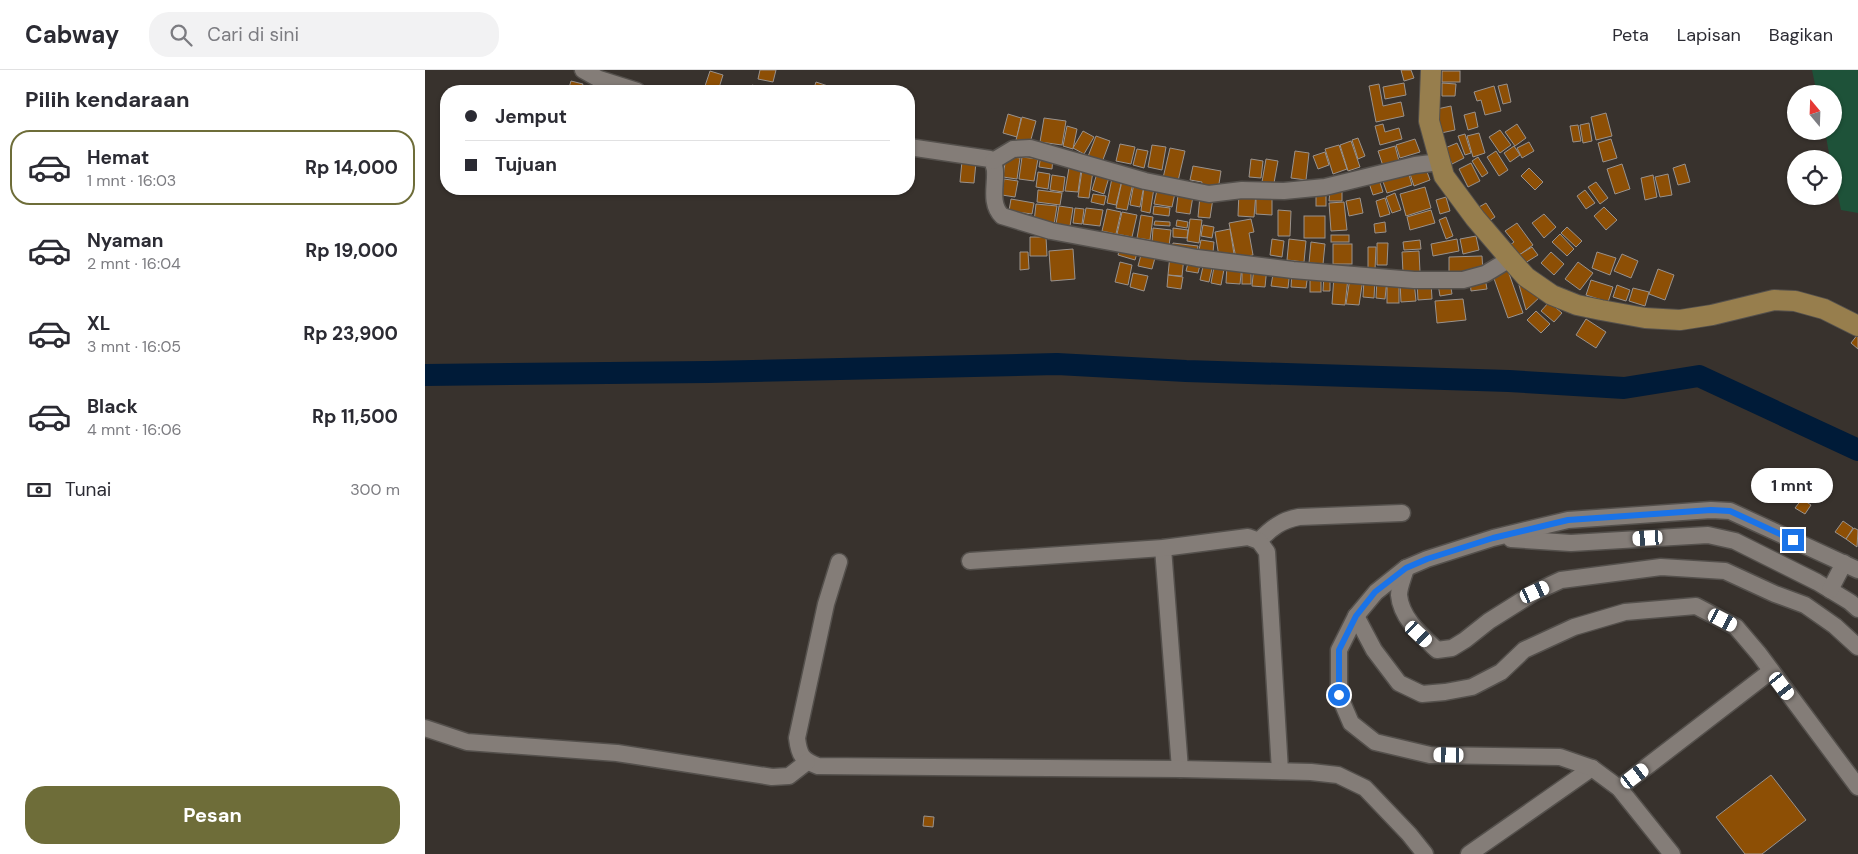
<!DOCTYPE html>
<html lang="id">
<head>
<meta charset="utf-8">
<style>
  body { margin:0; font-family:"DM Sans",sans-serif; background:#f2f2f3; color:#2b2b33; height:100vh; display:flex; flex-direction:column; font-size:19px; white-space:nowrap }
  * { box-sizing:border-box; margin:0 }
  p { font-size:16px; color:#7c7c81 }
  .icon { flex:none; width:28px; height:28px; fill:none; stroke:currentColor; stroke-width:2; stroke-linecap:round; stroke-linejoin:round }
  .map { position:relative; flex:1; overflow:hidden }
  .details { display:flex; flex-direction:column; background:#fff; width:425px }
  .details>* { flex:none }
  .guide { position:absolute; left:15px; top:15px; width:475px; height:110px; border-radius:20px; box-shadow:0 1px 4px #0004; display:grid; align-content:center; height:110px; padding:0 25px; background:#fff }
  .needle { width:32px; rotate:341deg }
  .fabs { position:absolute; left:1362px; top:15px; display:grid; gap:10px }
  .fabs a { display:grid; place-items:center; width:55px; height:55px; border-radius:50%; background:#fff; box-shadow:0 1px 4px #0004; font-size:25px }
  .end { position:absolute; width:22px; height:22px; margin:-11px; border:6px solid #1a73e8; background:#fff; box-shadow:0 0 0 2px #fff }
  .from { border-radius:50% }
  .bubble { position:absolute; height:35px; border-radius:18px; background:#fff; box-shadow:0 1px 4px #0004; font-size:16px; font-weight:700; line-height:35px; text-align:center }
  .car { position:absolute; width:15px; height:30px; margin:-15px -8px; border-radius:6px; box-shadow:0 0 4px 1px #0007; background:linear-gradient(#fff 24%,#345 0 40%,#fff 0 76%,#345 0 86%,#fff 0) }
  .guide b { display:flex; align-items:center; gap:18px; height:48px; font-size:19px }
  .guide b+b { border-top:1px solid #e1e1e2 }
  .guide i { width:12px; height:12px; background:#2b2b33 }
  ul { padding:0; list-style:none }
  li { display:flex; align-items:center; gap:15px; height:75px; margin:0 10px 8px; padding:0 15px; border:2px solid transparent; border-radius:20px }
  li div { flex:1 }
  li b { display:block; font-size:19px }
  li em { font-style:normal; font-weight:700 }
  li.on { border-color:#6e6d39 }
  li>.icon { width:45px; height:45px; stroke-width:1.5 }
  h2 { padding:0 25px; font-size:22px; line-height:60px }
  .pay { display:flex; align-items:center; gap:12px; height:55px; padding:0 25px; font-size:19px }
  .pay p { margin-inline-start:auto }
  .primary-button { display:flex; gap:10px; margin-top:auto; padding:10px 25px }
  .primary-button a { flex:1; height:58px; border-radius:20px; background:#6e6d39; color:#fff; font-size:20px; font-weight:700; line-height:58px; text-align:center }
  header { display:flex; align-items:center; gap:30px; box-sizing:border-box; height:70px; padding:0 25px; background:#fff; border-bottom:1px solid #e1e1e2 }
  header strong { font-size:24px }
  nav { display:flex; gap:28px; margin-inline-start:auto; font-size:18px }
  .search { width:350px; height:45px; background:#f2f2f3; display:flex; align-items:center; gap:12px; box-sizing:border-box; padding:0 18px; border-radius:20px; color:#7c7c81; font-size:19px }
  main { display:flex; flex:1; min-height:0 }
  .map>svg:first-child { display:block }
  .green { fill:#1e5239 }
  .lines { fill:none; stroke-linecap:round; stroke-linejoin:round }
  .river { stroke:#001b38; stroke-width:22 }
  .building { fill:#8d4f05; stroke:#99928d }
  .minor-casing { stroke:#54504c; stroke-width:19 }
  .major-casing { stroke:#54504c; stroke-width:22 }
  .minor { stroke:#847d78; stroke-width:16 }
  .major { stroke:#977e4d; stroke-width:20 }
  .route { stroke:#1a73e8; stroke-width:6 }
</style>
</head>
<body>
<header>
<strong>Cabway</strong>
<div class="search"><svg class="icon" aria-label="search" viewBox="0 0 24 24"><circle cx="10" cy="10" r="6"/><path d="M15 15l6 6"/></svg>Cari di sini</div>
<nav><a>Peta</a><a>Lapisan</a><a>Bagikan</a></nav>
</header>
<main>
<section class="details">
<h2>Pilih kendaraan</h2>
<ul>
<li class="on"><svg class="icon" aria-label="car" viewBox="0 0 24 24"><path d="M5 17H2v-5l4-1 3-4h7l3 4 3 1v5h-3M9 17h6M6 11h13"/><circle cx="7" cy="17" r="2"/><circle cx="17" cy="17" r="2"/></svg><div><b>Hemat</b><p>1 mnt · 16:03</p></div><em>Rp 14,000</em></li>
<li><svg class="icon" aria-label="car" viewBox="0 0 24 24"><path d="M5 17H2v-5l4-1 3-4h7l3 4 3 1v5h-3M9 17h6M6 11h13"/><circle cx="7" cy="17" r="2"/><circle cx="17" cy="17" r="2"/></svg><div><b>Nyaman</b><p>2 mnt · 16:04</p></div><em>Rp 19,000</em></li>
<li><svg class="icon" aria-label="car" viewBox="0 0 24 24"><path d="M5 17H2v-5l4-1 3-4h7l3 4 3 1v5h-3M9 17h6M6 11h13"/><circle cx="7" cy="17" r="2"/><circle cx="17" cy="17" r="2"/></svg><div><b>XL</b><p>3 mnt · 16:05</p></div><em>Rp 23,900</em></li>
<li><svg class="icon" aria-label="car" viewBox="0 0 24 24"><path d="M5 17H2v-5l4-1 3-4h7l3 4 3 1v5h-3M9 17h6M6 11h13"/><circle cx="7" cy="17" r="2"/><circle cx="17" cy="17" r="2"/></svg><div><b>Black</b><p>4 mnt · 16:06</p></div><em>Rp 11,500</em></li>
</ul>
<div class="pay"><svg class="icon" aria-label="cash" viewBox="0 0 24 24"><path d="M3 7h18v10H3z"/><circle cx="12" cy="12" r="2"/></svg>Tunai<p>300 m</p></div>
<div class="primary-button"><a>Pesan</a></div>
</section>
<div class="map">
<svg width="1433" height="784" viewBox="0 0 1433 784">
  <rect width="100%" height="100%" fill="#38322d"/>
  <polygon class="green" points="1387,0 1433,0 1433,143 1416,140 1409,105 1409,89 1405,89 1400,61 1409,61 1409,24 1392,24"/>
  <g class="lines">
    <polyline class="river" points="0,305 283,302 632,294 761,301 1084,311 1199,318 1274,306 1433,380"/>
  </g>
  <g class="building">
    <polygon points="335,0 351,0 348,12 333,9"/>
    <polygon points="976,0 986,0 989,8 979,11"/>
    <polygon points="285,1 298,5 293,21 279,19"/>
    <rect x="1017" y="1" width="18" height="11"/>
    <polygon points="146,11 158,14 155,21 143,21"/>
    <polygon points="391,12 409,18 408,21 388,21"/>
    <polygon points="979,13 981,25 960,29 958,17"/>
    <polygon points="1017,13 1031,14 1030,26 1017,26"/>
    <polygon points="954,14 958,36 976,32 979,46 951,52 944,16"/>
    <polygon points="1082,14 1086,32 1078,34 1073,16"/>
    <polygon points="327,15 341,19 341,21 326,21"/>
    <polygon points="1069,16 1076,41 1060,45 1056,30 1052,31 1049,22"/>
    <polygon points="163,17 176,21 162,21"/>
    <polygon points="1026,36 1030,60 1016,63 1012,39"/>
    <polygon points="1050,42 1053,57 1043,60 1039,45"/>
    <polygon points="1181,43 1187,66 1171,70 1166,47"/>
    <polygon points="583,44 596,48 592,67 578,63"/>
    <polygon points="597,47 611,51 605,73 591,70"/>
    <polygon points="619,48 641,51 637,75 615,72"/>
    <polygon points="1164,53 1167,71 1158,73 1155,55"/>
    <polygon points="958,54 960,62 974,58 977,69 955,75 950,56"/>
    <polygon points="1092,54 1101,68 1090,76 1080,62"/>
    <polygon points="1153,55 1156,71 1148,72 1145,56"/>
    <polygon points="642,56 652,59 648,79 638,76"/>
    <polygon points="1075,60 1086,75 1075,83 1064,67"/>
    <polygon points="658,61 669,67 659,84 648,78"/>
    <polygon points="1054,63 1060,83 1048,87 1042,66"/>
    <polygon points="1040,64 1046,83 1040,85 1033,66"/>
    <polygon points="671,66 685,71 676,95 662,89"/>
    <polygon points="933,68 940,86 933,89 927,70"/>
    <polygon points="990,69 995,82 975,88 971,75"/>
    <polygon points="1186,69 1192,88 1178,92 1173,73"/>
    <polygon points="926,71 935,97 923,101 915,75"/>
    <polygon points="1104,72 1109,81 1097,88 1092,78"/>
    <polygon points="1032,73 1039,88 1027,94 1020,78"/>
    <polygon points="695,74 710,77 706,94 691,91"/>
    <polygon points="727,75 741,77 737,100 723,97"/>
    <polygon points="914,75 922,99 908,104 900,79"/>
    <polygon points="970,76 974,91 958,96 953,81"/>
    <polygon points="1089,76 1095,85 1085,92 1079,83"/>
    <polygon points="745,78 760,81 753,111 738,108"/>
    <polygon points="712,79 723,81 719,98 708,95"/>
    <polygon points="870,81 884,83 881,110 866,108"/>
    <polygon points="1071,81 1083,100 1074,106 1062,87"/>
    <polygon points="900,82 904,95 893,99 888,86"/>
    <polygon points="616,85 628,87 627,99 614,97"/>
    <polygon points="581,86 595,88 592,109 578,107"/>
    <polygon points="597,87 613,89 609,111 594,109"/>
    <polygon points="1053,87 1063,103 1057,107 1047,91"/>
    <polygon points="826,89 838,91 836,108 824,107"/>
    <polygon points="841,89 853,91 849,113 837,112"/>
    <polygon points="537,91 551,92 549,113 535,112"/>
    <polygon points="1046,93 1055,111 1043,117 1034,99"/>
    <polygon points="1197,94 1205,119 1190,124 1182,99"/>
    <polygon points="1260,94 1265,112 1253,115 1248,98"/>
    <polygon points="768,96 796,101 793,120 776,117 777,112 765,110"/>
    <polygon points="644,98 656,100 653,122 640,121"/>
    <polygon points="982,98 987,115 962,123 956,106"/>
    <polygon points="1104,98 1118,112 1110,120 1096,106"/>
    <polygon points="1001,99 1005,110 989,116 985,104"/>
    <polygon points="657,100 668,101 664,128 653,127"/>
    <polygon points="673,100 685,104 679,124 667,120"/>
    <polygon points="613,102 625,104 623,119 611,117"/>
    <polygon points="1243,104 1247,125 1235,127 1230,107"/>
    <polygon points="627,105 640,107 638,122 625,120"/>
    <polygon points="1228,105 1232,127 1220,130 1216,108"/>
    <polygon points="953,106 958,122 948,125 943,110"/>
    <polygon points="687,108 697,110 691,135 682,133"/>
    <polygon points="579,109 593,111 590,127 577,125"/>
    <polygon points="697,111 708,113 702,140 691,138"/>
    <polygon points="1171,112 1183,128 1175,134 1163,117"/>
    <polygon points="709,113 719,115 715,137 705,135"/>
    <polygon points="719,117 729,118 725,143 716,141"/>
    <polygon points="1000,117 1006,138 981,146 975,124"/>
    <polygon points="613,120 637,123 635,135 612,132"/>
    <polygon points="732,120 750,123 747,137 729,134"/>
    <rect x="891" y="120" width="10" height="16"/>
    <polygon points="905,120 917,120 917,131 904,131"/>
    <polygon points="1160,120 1170,133 1161,139 1152,126"/>
    <polygon points="814,121 831,122 829,147 813,146"/>
    <polygon points="831,122 847,122 847,145 831,144"/>
    <polygon points="970,123 976,140 967,143 961,127"/>
    <polygon points="668,124 681,126 679,135 666,132"/>
    <polygon points="753,125 768,126 765,144 751,142"/>
    <polygon points="775,126 788,128 785,148 773,147"/>
    <polygon points="1021,127 1025,141 1015,144 1011,130"/>
    <polygon points="935,128 938,143 924,146 921,131"/>
    <polygon points="960,128 965,144 955,147 951,131"/>
    <polygon points="586,129 609,133 607,144 584,141"/>
    <polygon points="919,132 922,160 906,161 904,133"/>
    <polygon points="1061,133 1070,147 1064,151 1054,137"/>
    <polygon points="611,134 632,136 629,155 609,152"/>
    <polygon points="634,136 648,138 645,156 631,154"/>
    <polygon points="729,136 745,138 744,146 728,144"/>
    <polygon points="1179,137 1192,150 1181,160 1169,146"/>
    <polygon points="650,138 659,139 657,154 648,153"/>
    <polygon points="661,138 678,140 675,156 658,154"/>
    <polygon points="682,139 696,142 691,164 677,161"/>
    <polygon points="853,140 866,141 865,166 853,166"/>
    <polygon points="1006,140 1010,153 985,160 982,147"/>
    <polygon points="697,142 712,145 707,167 692,164"/>
    <polygon points="1119,144 1131,157 1119,168 1107,153"/>
    <polygon points="716,145 728,147 725,170 712,168"/>
    <rect x="879" y="146" width="21" height="22"/>
    <polygon points="1021,147 1028,166 1021,169 1014,150"/>
    <polygon points="765,149 777,150 774,173 762,171"/>
    <polygon points="826,149 829,162 824,163 828,185 811,188 804,153"/>
    <polygon points="752,150 763,152 762,158 751,156"/>
    <polygon points="730,151 745,152 745,156 729,155"/>
    <polygon points="960,152 961,162 950,163 949,154"/>
    <polygon points="1092,153 1108,175 1093,186 1085,175 1089,172 1080,161"/>
    <polygon points="778,155 789,157 787,168 776,166"/>
    <polygon points="1142,157 1157,171 1151,177 1136,163"/>
    <polygon points="728,158 746,160 744,176 727,173"/>
    <polygon points="748,158 763,160 762,168 748,167"/>
    <polygon points="805,159 809,184 794,187 790,162"/>
    <polygon points="1135,164 1149,179 1142,186 1127,172"/>
    <rect x="906" y="165" width="18" height="7"/>
    <polygon points="1051,166 1054,180 1038,184 1035,169"/>
    <polygon points="605,167 621,167 622,186 605,186"/>
    <polygon points="847,169 859,171 857,187 845,185"/>
    <polygon points="864,169 881,171 879,192 862,190"/>
    <polygon points="1032,169 1034,181 1008,186 1006,174"/>
    <polygon points="776,170 789,172 788,182 774,180"/>
    <polygon points="995,170 996,179 979,180 978,172"/>
    <polygon points="886,172 900,174 898,194 884,193"/>
    <polygon points="748,173 773,176 772,182 747,178"/>
    <polygon points="952,173 963,173 962,195 952,195"/>
    <rect x="908" y="174" width="19" height="20"/>
    <polygon points="695,177 712,183 710,190 693,185"/>
    <polygon points="943,177 951,177 950,200 943,199"/>
    <polygon points="1107,177 1113,185 1100,193 1094,185"/>
    <polygon points="648,179 650,209 626,211 624,181"/>
    <polygon points="717,181 731,184 727,199 713,196"/>
    <polygon points="994,181 995,202 978,203 977,182"/>
    <polygon points="595,182 603,182 604,199 595,200"/>
    <polygon points="1126,182 1139,194 1129,205 1116,193"/>
    <polygon points="1172,182 1191,188 1185,205 1167,198"/>
    <polygon points="1197,184 1213,191 1206,208 1189,201"/>
    <polygon points="745,185 759,187 757,206 743,205"/>
    <polygon points="1057,186 1058,202 1024,203 1024,187"/>
    <polygon points="764,189 776,191 773,203 761,201"/>
    <polygon points="695,192 707,195 703,215 690,212"/>
    <polygon points="779,192 788,194 784,212 775,210"/>
    <polygon points="790,192 800,194 796,215 786,213"/>
    <polygon points="1153,192 1168,203 1155,220 1140,209"/>
    <polygon points="802,194 817,195 815,214 801,213"/>
    <polygon points="829,196 842,197 840,217 827,216"/>
    <rect x="817" y="198" width="9" height="16"/>
    <polygon points="849,198 865,200 863,218 846,216"/>
    <polygon points="1082,198 1098,243 1083,248 1067,203"/>
    <polygon points="1233,199 1249,205 1240,230 1224,224"/>
    <polygon points="867,202 883,203 881,218 866,217"/>
    <polygon points="708,203 723,206 719,221 705,217"/>
    <rect x="885" y="203" width="11" height="19"/>
    <polygon points="899,204 905,204 905,221 898,221"/>
    <polygon points="743,205 758,207 756,219 742,217"/>
    <polygon points="909,206 923,208 920,235 907,234"/>
    <polygon points="925,208 938,209 934,235 921,234"/>
    <polygon points="1060,208 1062,219 1046,221 1045,210"/>
    <polygon points="939,209 950,210 949,228 938,227"/>
    <polygon points="952,209 962,209 960,229 951,228"/>
    <polygon points="1166,210 1188,217 1183,232 1161,225"/>
    <polygon points="989,211 991,231 976,232 975,212"/>
    <polygon points="992,212 1006,212 1007,229 993,230"/>
    <polygon points="1025,212 1027,224 1015,226 1013,214"/>
    <rect x="962" y="213" width="12" height="20"/>
    <polygon points="1101,213 1116,226 1101,240 1094,215"/>
    <polygon points="1192,215 1205,220 1201,231 1188,227"/>
    <polygon points="1208,218 1224,222 1220,236 1204,231"/>
    <polygon points="1038,229 1041,250 1012,253 1010,231"/>
    <polygon points="1124,232 1137,243 1129,252 1116,241"/>
    <polygon points="1111,241 1125,254 1116,263 1102,250"/>
    <polygon points="1161,249 1181,262 1171,278 1151,265"/>
    <polygon points="1433,264 1433,279 1426,273"/>
    <polygon points="1377,429 1386,435 1380,444 1370,438"/>
    <polygon points="1418,451 1428,458 1421,469 1410,462"/>
    <polygon points="1429,458 1433,460 1432,477 1421,469"/>
    <polygon points="1346,705 1381,750 1337,784 1320,784 1291,747"/>
    <polygon points="499,746 509,747 508,757 498,756"/>
  </g>
  <g class="lines">
    <g class="minor-casing">
      <g id="minor">
        <polyline points="158,0 174,9 212,21"/>
        <path d="M484 77 565 89C578 101 560 129 577 146L626 161 772 188 868 200 989 210H1038L1060 204 1085 189"/>
        <polyline points="568,91 588,79 605,78 720,111 784,124 817,120 859,121 900,117 990,95 1015,92"/>
        <polyline points="1086,469 1146,473 1283,465 1310,471 1392,512 1425,532 1433,539"/>
        <path d="M834 471C846 458 857 450 874 447L977 443"/>
        <polyline points="738,478 755,699"/>
        <polyline points="545,491 738,478 823,467 834,471 842,482 855,701"/>
        <path d="M414 492 401 534 372 668C374 685 377 690 393 696L755 699 886 702 913 705 940 718 984 764 1000 784"/>
        <path d="M981 498C979 506 974 517 974 525 976 548 996 565 1012 580L1027 578 1040 570 1064 551 1110 522 1136 510 1236 497 1300 501 1350 524 1380 535 1410 556 1433 577"/>
        <polyline points="1405,520 1419,493"/>
        <polyline points="931,546 949,580 974,613 997,624 1020,622 1047,617 1076,602 1099,580 1149,557 1200,542 1271,536 1311,557 1334,584 1433,717"/>
        <polyline points="0,658 42,672 192,683 347,707 364,706 382,692"/>
        <polyline points="1194,718 1346,601"/>
        <polyline points="1044,784 1167,698"/>
        <polyline points="1247,784 1194,718 1167,698 1135,687 1005,685 950,672 926,653 914,625 914,580 931,546 951,522 981,498 1002,489 1068,468 1143,450 1286,440 1305,441 1433,500"/>
      </g>
    </g>
    <g class="major-casing">
      <polyline id="major" points="1006,0 1004,51 1019,106 1050,148 1085,189 1101,207 1127,225 1152,235 1176,240 1220,248 1255,250 1287,245 1349,230 1370,231 1399,239 1433,256"/>
    </g>
    <use href="#minor" class="minor"/>
    <use href="#major" class="major"/>
  </g>
  <g class="lines">
    <polyline class="route" points="914,625 914,580 931,546 950,522 981,498 1002,489 1068,468 1143,450 1286,440 1305,441 1368,470"/>
  </g>
</svg>
<div class="fabs">
<a><svg class="needle" viewBox="-14 -14 28 28"><path d="M0-13l5 13h-10z" fill="#e53935"/><path d="M0 13l5-13h-10z" fill="#7c7c81"/></svg></a>
<a><svg class="icon" aria-label="locate" viewBox="0 0 24 24"><circle cx="12" cy="12" r="6"/><path d="M12 2v4M12 18v4M2 12h4M18 12h4"/></svg></a>
</div>
<i class="end from" style="left:914px;top:625px"></i>
<i class="end" style="left:1368px;top:470px"></i>
<div class="bubble" style="left:1326px;top:398px;width:82px">1 mnt</div>
<i class="car" style="left:1223px;top:468px;rotate:267deg"></i>
<i class="car" style="left:1110px;top:522px;rotate:65deg"></i>
<i class="car" style="left:1298px;top:550px;rotate:117deg"></i>
<i class="car" style="left:994px;top:564px;rotate:133deg"></i>
<i class="car" style="left:1357px;top:616px;rotate:143deg"></i>
<i class="car" style="left:1024px;top:685px;rotate:271deg"></i>
<i class="car" style="left:1210px;top:706px;rotate:53deg"></i>
<div class="guide">
<b><i class="from"></i>Jemput</b>
<b><i></i>Tujuan</b>
</div>
</div>
</main>
</body>
</html>
